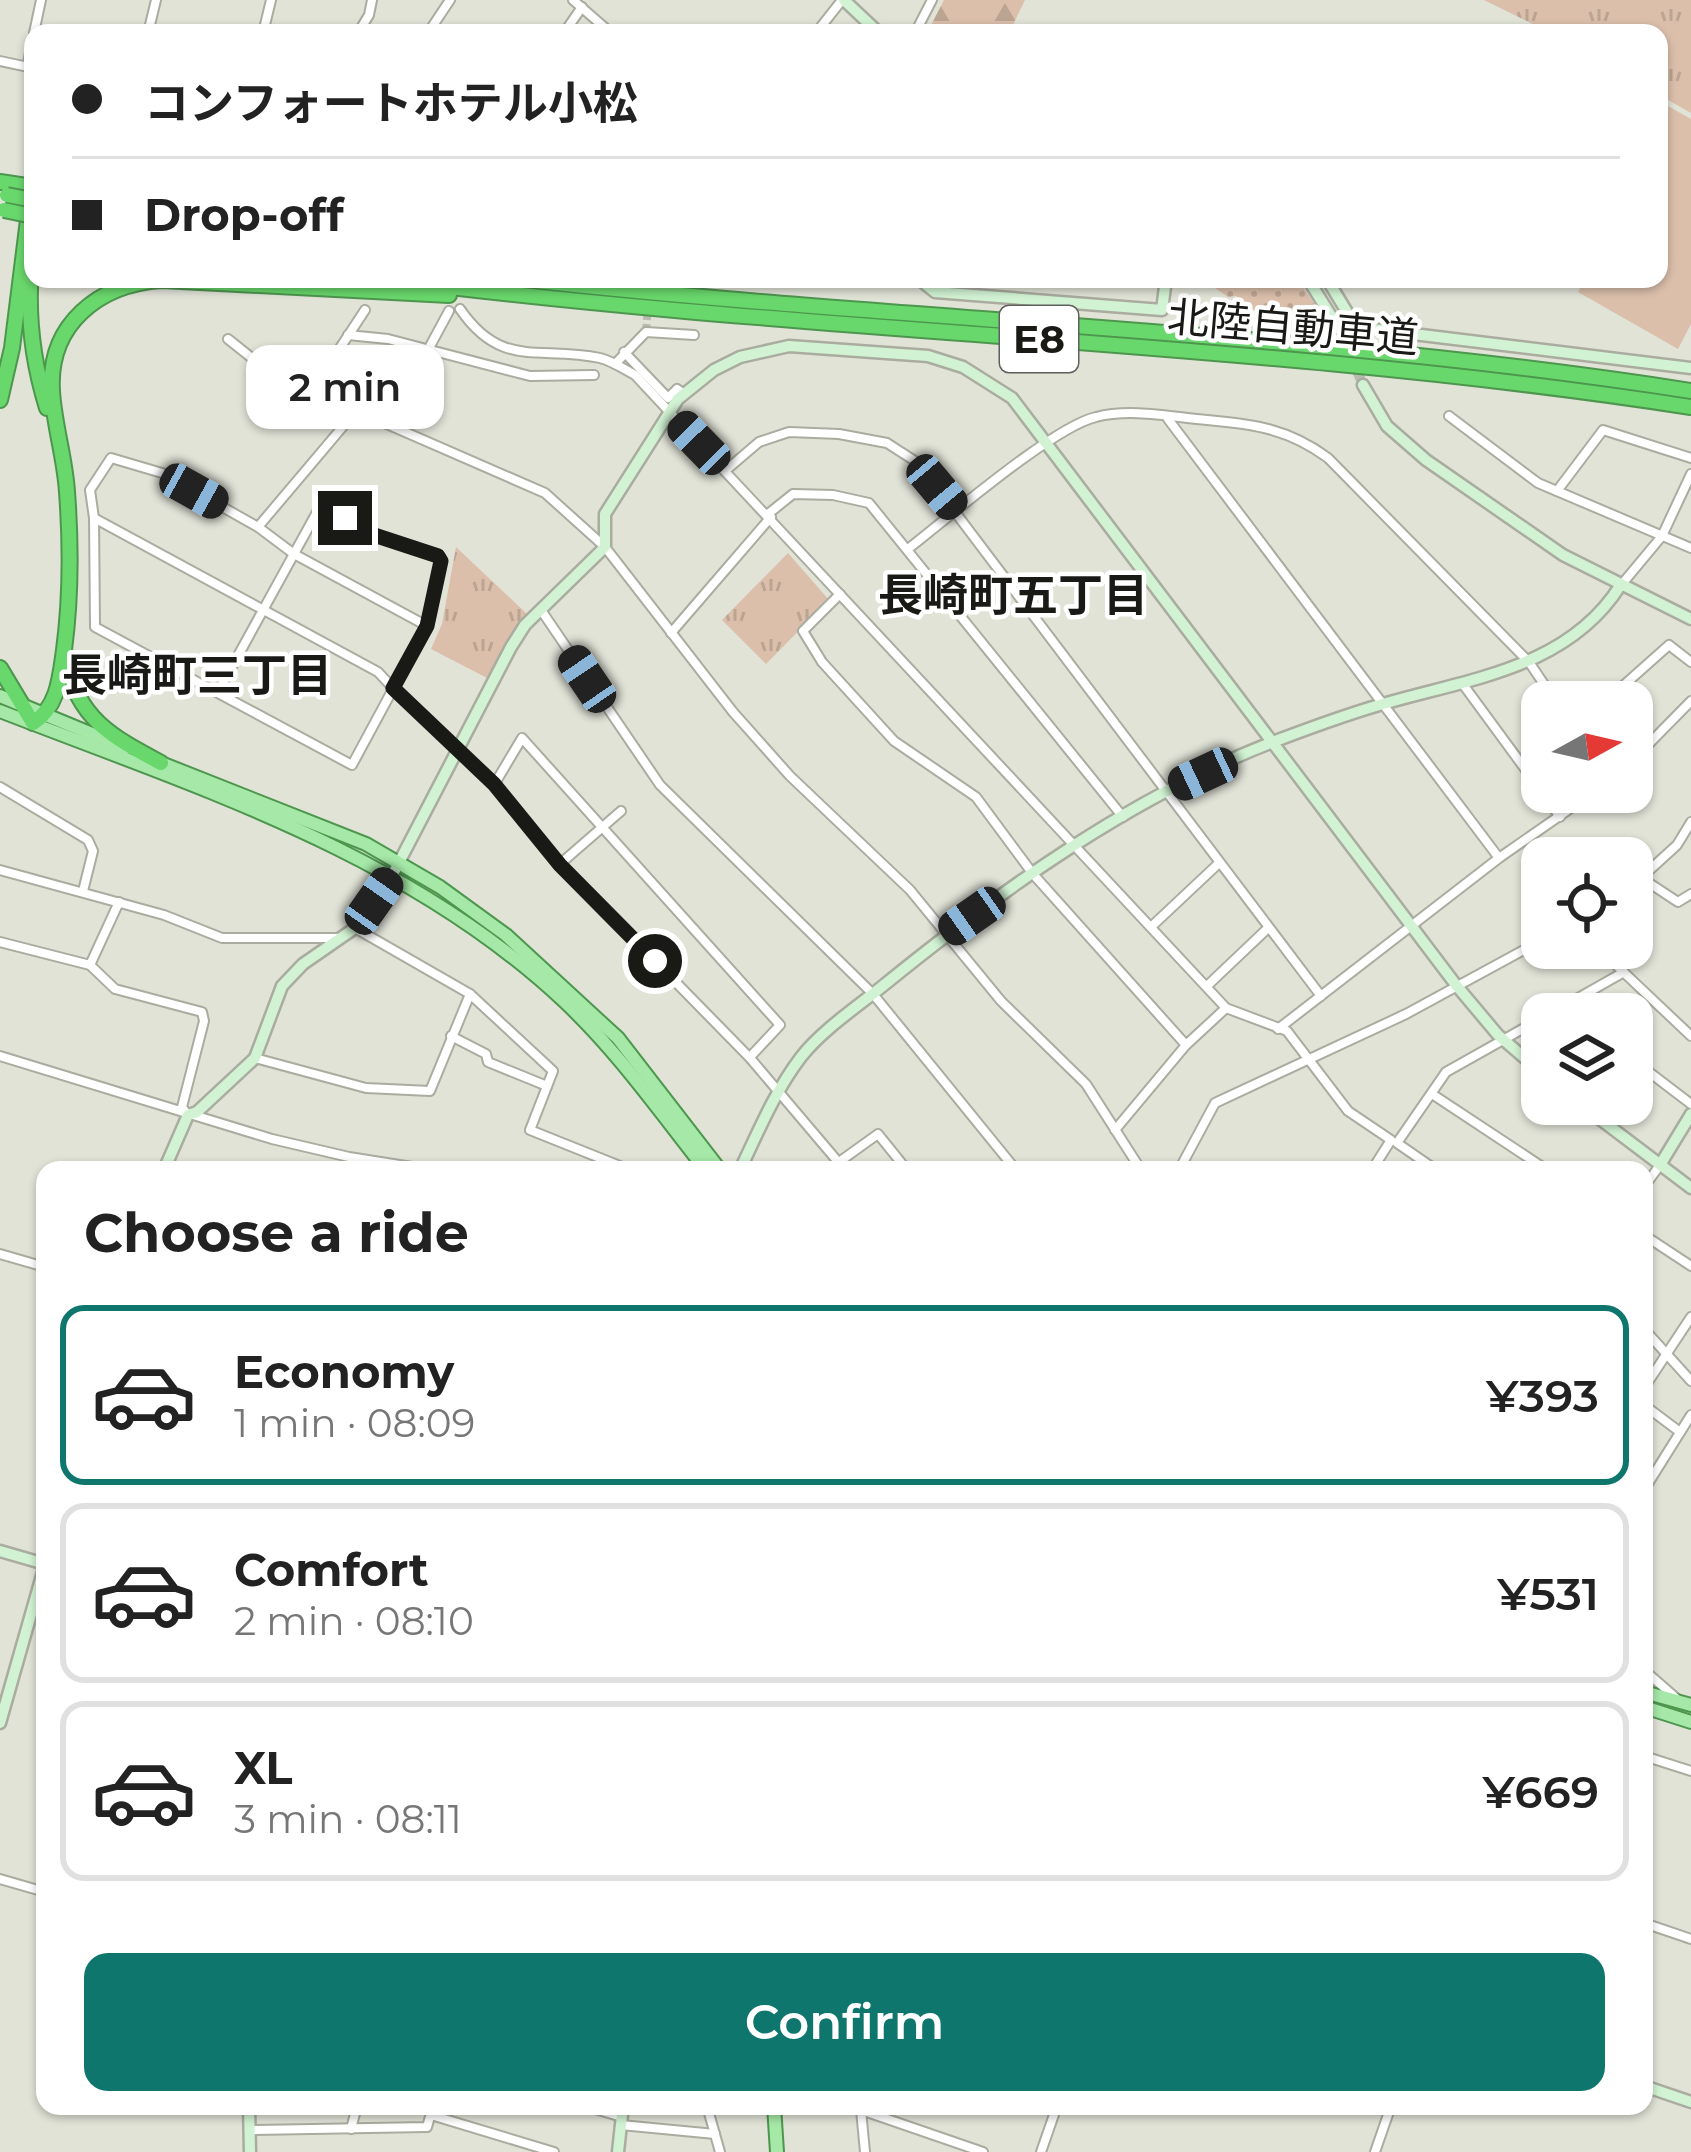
<!DOCTYPE html>
<html lang="en">
<head>
<meta charset="utf-8">
<style>
  body { margin:0; font-family:Montserrat,"Noto Sans JP",sans-serif; background:#f6f6f6; color:#222; height:100vh; display:flex; flex-direction:column; font-size:45px; white-space:nowrap }
  * { box-sizing:border-box; margin:0 }
  p { font-size:39px; color:#767676 }
  .icon { flex:none; width:66px; height:66px; fill:none; stroke:currentColor; stroke-width:2; stroke-linecap:round; stroke-linejoin:round }
  .map { position:relative; flex:1; overflow:hidden }
  .side { position:absolute; left:36px; top:1161px; width:1617px; height:954px; display:flex; flex-direction:column; background:#fff; border-radius:24px; box-shadow:0 3px 9px #0004 }
  .side>* { flex:none }
  .top-card { position:absolute; left:24px; top:24px; width:1644px; height:264px; border-radius:24px; box-shadow:0 3px 9px #0004; display:grid; align-content:center; height:264px; padding:0 48px; background:#fff }
  .needle { width:78px; rotate:82deg }
  .tools { position:absolute; left:1521px; top:681px; display:grid; gap:24px }
  .tools a { display:grid; place-items:center; width:132px; height:132px; border-radius:24px; background:#fff; box-shadow:0 3px 9px #0004; font-size:60px }
  .end { position:absolute; width:54px; height:54px; margin:-27px; border:15px solid #191a16; background:#fff; box-shadow:0 0 0 6px #fff }
  .from { border-radius:50% }
  .bubble { position:absolute; height:84px; border-radius:24px; background:#fff; box-shadow:0 3px 9px #0004; font-size:39px; font-weight:600; line-height:84px; text-align:center }
  .car { position:absolute; width:36px; height:72px; margin:-36px -18px; border-radius:15px; box-shadow:0 0 9px 3px #0007; background:linear-gradient(#222 24%,#8ab4d8 0 40%,#222 0 76%,#8ab4d8 0 86%,#222 0) }
  .top-card b { display:flex; align-items:center; gap:42px; height:114px; font-size:45px }
  .top-card b+b { border-top:3px solid #e0e0e0 }
  .top-card i { width:30px; height:30px; background:#222 }
  ul { padding:0; list-style:none }
  li { display:flex; align-items:center; gap:36px; height:180px; margin:0 24px 18px; padding:0 24px; border:6px solid #e0e0e0; border-radius:24px }
  li div { flex:1 }
  li b { display:block; font-size:45px }
  li em { font-style:normal; font-weight:600 }
  li.on { border-color:#0f766e }
  li>.icon { width:108px; height:108px; stroke-width:1.5 }
  h2 { padding:0 48px; font-size:54px; line-height:144px }
  .button { display:flex; gap:24px; margin-top:auto; padding:24px 48px }
  .button a { flex:1; height:138px; border-radius:24px; background:#0f766e; color:#fff; font-size:48px; font-weight:600; line-height:138px; text-align:center }
  .map>svg:first-child { display:block }
  .grass { fill:url(#grass-dots) }
  .forest { fill:url(#forest-firs) }
  .park { fill:url(#park-tufts) }
  .pitch { fill:#dbbfab }
  .lines { fill:none; stroke-linecap:round; stroke-linejoin:round }
  .street-tunnel { stroke:#b9bbb0; stroke-width:8; stroke-dasharray:8 4; stroke-linecap:butt }
  .secondary-tunnel { stroke:#b9bbb0; stroke-width:10; stroke-dasharray:10 5; stroke-linecap:butt }
  .street-casing { stroke:#aaaca0; stroke-width:12 }
  .secondary-casing { stroke:#aaaca0; stroke-width:15 }
  .primary-casing { stroke:#4d964e; stroke-width:16 }
  .highway-casing { stroke:#4d964e; stroke-width:18 }
  .street { stroke:#fff; stroke-width:8 }
  .secondary { stroke:#d2f3d3; stroke-width:10 }
  .primary { stroke:#a5e8a7; stroke-width:12 }
  .highway { stroke:#69d86c; stroke-width:14 }
  .highway-bridge-casing { stroke:#4d964e; stroke-width:18; stroke-linecap:butt }
  .highway-bridge { stroke:#69d86c; stroke-width:14 }
  .route { stroke:#191a16; stroke-width:15 }
  .labels { text-anchor:middle; stroke-width:9; stroke-linejoin:round; paint-order:stroke }
  .shield { fill:#fff; stroke:#5e5f5c; stroke-width:3 }
  .shield-label { font-size:39px; font-weight:bold; fill:#191a16 }
  .street-label { font-size:42px; fill:#191a16; stroke:#fff }
  .neighbourhood-label { font-size:45px; font-weight:bold; fill:#191a16; stroke:#fff }
</style>
</head>
<body>
<div class="map">
<svg width="1691" height="2152" viewBox="0 0 1691 2152">
  <defs>
    <pattern id="grass-dots" width="8" height="8" patternUnits="userSpaceOnUse" patternTransform="scale(3)"><rect width="8" height="8" fill="#dbbfab"/><path d="M2 2h.1M6 6h.1" fill="none" stroke="#bba492" stroke-width="1.8" stroke-linecap="round"/></pattern>
    <pattern id="forest-firs" width="22" height="20" patternUnits="userSpaceOnUse" patternTransform="scale(3)"><rect width="22" height="20" fill="#dbbfab"/><path d="M5 1l3.5 6h-7zM16 11l3.5 6h-7z" fill="#bba492"/></pattern>
    <pattern id="park-tufts" width="24" height="20" patternUnits="userSpaceOnUse" patternTransform="scale(3)"><rect width="24" height="20" fill="#dbbfab"/><path d="M3 7l-1-3M5 7V3M7 7l1-3M15 17l-1-3M17 17v-4M19 17l1-3" fill="none" stroke="#bba492"/></pattern>
  </defs>
  <rect width="100%" height="100%" fill="#e1e3d7"/>
  <path class="grass" d="M1202 279H1297L1319 310C1287 332 1263 319 1236 296L1228 297Z"/>
  <polygon class="forest" points="944,0 1025,0 1009,33 927,33"/>
  <g class="park">
    <polygon points="1484,0 1691,0 1691,113 1659,95 1659,33 1551,33"/>
    <polygon points="456,547 527,614 489,679 431,649 442,624"/>
    <polygon points="788,553 829,600 766,664 722,620"/>
  </g>
  <polygon class="pitch" points="1659,101 1691,119 1691,324 1678,349 1578,292 1582,284 1573,279 1659,279"/>
  <g class="lines">
    <polyline class="street-tunnel" points="646,332 650,279"/>
    <polyline class="secondary-tunnel" points="1339,329 1363,385"/>
    <g class="street-casing">
      <g id="street">
        <polyline points="573,0 611,33"/>
        <polyline points="34,33 41,0"/>
        <polyline points="148,33 156,0"/>
        <polyline points="263,33 271,0"/>
        <polyline points="358,33 369,15 372,0"/>
        <polyline points="428,33 450,0"/>
        <polyline points="564,33 582,7"/>
        <polyline points="816,33 842,0"/>
        <polyline points="915,33 932,0"/>
        <polyline points="0,61 33,68"/>
        <polyline points="27,67 33,39"/>
        <path d="M460 309C502 370 539 345 600 358 612 361 624 369 635 375L1226 1008 1287 1031 1348 1111 1391 1140 1372 1170"/>
        <polyline points="348,335 388,339 530,376 594,375"/>
        <polyline points="228,339 272,374 545,493 605,547 733,712 790,776 910,890 1001,1001 1086,1084 1141,1170"/>
        <polyline points="429,348 449,311"/>
        <polyline points="624,352 668,398 677,389 684,394"/>
        <polyline points="615,364 646,332 694,335"/>
        <polyline points="311,392 365,310"/>
        <polyline points="1449,416 1538,483 1691,548"/>
        <polyline points="1168,419 1499,858"/>
        <polyline points="725,471 759,442 789,432 839,434 887,443 918,463 1321,996"/>
        <polyline points="1557,491 1603,430 1691,458"/>
        <polyline points="768,514 793,494 833,495 869,503 1123,817"/>
        <polyline points="94,518 90,490 111,458 162,473 258,527 294,554 427,626"/>
        <polyline points="258,527 356,411"/>
        <path d="M908 549C948 518 1053 427 1096 417 1131 408 1172 417 1207 420 1254 424 1289 429 1328 458L1529 662 1556 702"/>
        <polyline points="1622,584 1662,536 1691,474"/>
        <polyline points="840,594 803,631 822,662 894,741 976,797 1033,874 1186,1045"/>
        <polyline points="541,610 660,785 873,994 1016,1170"/>
        <polyline points="671,633 771,517"/>
        <polyline points="1462,683 1542,792"/>
        <polyline points="218,692 322,503 368,533 438,556 441,561 427,626 352,765 95,627 94,518 378,672 393,688 494,785 560,864 750,1058 845,1170"/>
        <polyline points="1605,702 1669,645 1691,662"/>
        <polyline points="1632,761 1691,701"/>
        <polyline points="494,785 522,738 780,1025 750,1057"/>
        <polyline points="0,787 88,840 93,851 83,891"/>
        <polyline points="1542,792 1560,817"/>
        <polyline points="560,864 621,811"/>
        <polyline points="0,870 164,915 222,938 336,938"/>
        <polyline points="1643,879 1678,902 1691,894"/>
        <polyline points="1632,886 1677,845 1691,822"/>
        <polyline points="1152,926 1218,864"/>
        <polyline points="355,928 470,994 553,1071 530,1130 630,1170"/>
        <polyline points="0,942 90,965 115,989 202,1012 204,1021 182,1107 187,1114"/>
        <polyline points="1598,948 1691,1036"/>
        <polyline points="90,965 119,902"/>
        <polyline points="1208,985 1268,928"/>
        <polyline points="1550,1014 1624,972"/>
        <polyline points="1278,1029 1499,858 1594,792"/>
        <polyline points="451,1036 486,1054 488,1062 547,1086"/>
        <polyline points="0,1056 272,1139 349,1157 431,1170"/>
        <polyline points="255,1058 366,1088 430,1091 470,994"/>
        <polyline points="1632,1059 1691,1104"/>
        <polyline points="1432,1094 1547,1170"/>
        <polyline points="1115,1130 1186,1045 1226,1008"/>
        <polyline points="839,1162 878,1134 907,1170"/>
        <polyline points="1179,1170 1215,1103 1406,1014 1542,940"/>
        <polyline points="1436,1170 1397,1143 1446,1072 1542,1018"/>
        <polyline points="1644,1187 1660,1165"/>
        <polyline points="1644,1235 1691,1266"/>
        <polyline points="0,1254 45,1267"/>
        <polyline points="1644,1329 1691,1381"/>
        <polyline points="1644,1388 1691,1317"/>
        <polyline points="1644,1405 1680,1432"/>
        <polyline points="1644,1490 1691,1415"/>
        <polyline points="1644,1670 1676,1698"/>
        <polyline points="1644,1756 1691,1771"/>
        <polyline points="0,1879 45,1892"/>
        <polyline points="1644,1923 1691,1939"/>
        <polyline points="585,2106 622,2117"/>
        <polyline points="707,2106 720,2152"/>
        <polyline points="431,2115 554,2152"/>
        <polyline points="621,2125 715,2134"/>
        <polyline points="351,2129 357,2106"/>
        <polyline points="250,2130 427,2127 433,2106"/>
        <polyline points="865,2152 861,2110 983,2152"/>
        <polyline points="1041,2152 1057,2106"/>
        <polyline points="1375,2152 1391,2106"/>
      </g>
    </g>
    <g class="secondary-casing">
      <g id="secondary">
        <polyline points="844,0 879,33"/>
        <polyline points="919,279 935,292 1162,310 1166,279"/>
        <polyline points="1308,279 1339,329"/>
        <polyline points="1327,279 1356,327 1691,368"/>
        <polyline points="1363,385 1387,426 1426,460 1563,555 1691,619"/>
        <polyline points="1580,1104 1691,1188"/>
        <polyline points="1660,1165 1691,1114"/>
        <polyline points="164,1170 188,1115 197,1112 255,1058 282,986 303,964 355,928 393,874 511,647 525,625 605,547 605,514 678,399 714,370 740,357 789,346 928,356 963,367 1012,398 1456,985 1498,1035 1542,1073"/>
        <path d="M740 1170C758 1132 775 1091 801 1057 822 1030 857 1007 884 985 1002 889 1134 795 1278 740 1315 726 1353 712 1390 702 1475 678 1569 666 1620 586"/>
        <polyline points="0,1551 45,1564"/>
        <polyline points="0,1723 45,1565"/>
        <polyline points="1644,2086 1691,2102"/>
        <polyline points="249,2106 250,2152"/>
        <polyline points="618,2152 623,2106"/>
      </g>
    </g>
    <g class="primary-casing">
      <g id="primary">
        <polyline points="0,696 126,748"/>
        <path d="M0 711C198 788 407 853 565 1002 618 1052 660 1112 706 1170"/>
        <polyline points="156,761 366,844 440,887 506,935 618,1038 720,1170"/>
        <polyline points="1644,1692 1691,1705"/>
        <polyline points="1644,1707 1691,1722"/>
        <polyline points="774,2106 777,2152"/>
      </g>
    </g>
    <g class="highway-casing">
      <g id="highway">
        <polyline points="0,182 33,187"/>
        <path d="M33 249C26 302 31 357 47 408"/>
        <path d="M386 279C819 335 1258 340 1691 407"/>
        <path d="M519 279C909 322 1303 330 1691 391"/>
        <polyline points="0,400 12,348 30,204"/>
        <path d="M67 661C76 718 114 738 161 763"/>
        <path d="M0 668 33 723C58 707 60 678 64 650 71 597 71 545 67 492 65 458 54 425 52 391 48 324 99 284 162 280L449 295"/>
      </g>
    </g>
    <use href="#street" class="street"/>
    <use href="#secondary" class="secondary"/>
    <use href="#primary" class="primary"/>
    <use href="#highway" class="highway"/>
    <g class="highway-bridge-casing">
      <g id="highway-bridge">
        <polyline points="7,195 33,200"/>
        <polyline points="4,210 33,216"/>
      </g>
    </g>
    <use href="#highway-bridge" class="highway-bridge"/>
  </g>
  <g class="lines">
    <polyline class="route" points="345,518 368,533 438,556 441,561 427,626 393,688 494,784 560,865 655,961"/>
  </g>
  <g class="labels">
    <rect class="shield" x="1000" y="306" width="78" height="66" rx="9"/>
    <g class="shield-label">
      <text x="1039" y="353">E8</text>
    </g>
    <g class="street-label">
      <text transform="translate(1293 327) rotate(5)" y="15">北陸自動車道</text>
    </g>
    <g class="neighbourhood-label">
      <text x="1013" y="611">長崎町五丁目</text>
      <text x="197" y="691">長崎町三丁目</text>
    </g>
  </g>
</svg>
<div class="tools">
<a><svg class="needle" viewBox="-14 -14 28 28"><path d="M0-13l5 13h-10z" fill="#e53935"/><path d="M0 13l5-13h-10z" fill="#767676"/></svg></a>
<a><svg class="icon" aria-label="locate" viewBox="0 0 24 24"><circle cx="12" cy="12" r="6"/><path d="M12 2v4M12 18v4M2 12h4M18 12h4"/></svg></a>
<a><svg class="icon" aria-label="layers" viewBox="0 0 24 24"><path d="M12 4l9 5-9 5-9-5zM3 14l9 5 9-5"/></svg></a>
</div>
<i class="end from" style="left:655px;top:961px"></i>
<i class="end" style="left:345px;top:518px"></i>
<div class="bubble" style="left:246px;top:345px;width:198px">2 min</div>
<i class="car" style="left:699px;top:443px;rotate:316deg"></i>
<i class="car" style="left:937px;top:487px;rotate:140deg"></i>
<i class="car" style="left:194px;top:491px;rotate:119deg"></i>
<i class="car" style="left:587px;top:679px;rotate:326deg"></i>
<i class="car" style="left:1203px;top:774px;rotate:245deg"></i>
<i class="car" style="left:374px;top:901px;rotate:35deg"></i>
<i class="car" style="left:972px;top:916px;rotate:235deg"></i>
<div class="top-card">
<b><i class="from"></i>コンフォートホテル小松</b>
<b><i></i>Drop-off</b>
</div>
<section class="side">
<h2>Choose a ride</h2>
<ul>
<li class="on"><svg class="icon" aria-label="car" viewBox="0 0 24 24"><path d="M5 17H2v-5l4-1 3-4h7l3 4 3 1v5h-3M9 17h6M6 11h13"/><circle cx="7" cy="17" r="2"/><circle cx="17" cy="17" r="2"/></svg><div><b>Economy</b><p>1 min · 08:09</p></div><em>¥393</em></li>
<li><svg class="icon" aria-label="car" viewBox="0 0 24 24"><path d="M5 17H2v-5l4-1 3-4h7l3 4 3 1v5h-3M9 17h6M6 11h13"/><circle cx="7" cy="17" r="2"/><circle cx="17" cy="17" r="2"/></svg><div><b>Comfort</b><p>2 min · 08:10</p></div><em>¥531</em></li>
<li><svg class="icon" aria-label="car" viewBox="0 0 24 24"><path d="M5 17H2v-5l4-1 3-4h7l3 4 3 1v5h-3M9 17h6M6 11h13"/><circle cx="7" cy="17" r="2"/><circle cx="17" cy="17" r="2"/></svg><div><b>XL</b><p>3 min · 08:11</p></div><em>¥669</em></li>
</ul>
<div class="button"><a>Confirm</a></div>
</section>
</div>
</body>
</html>
